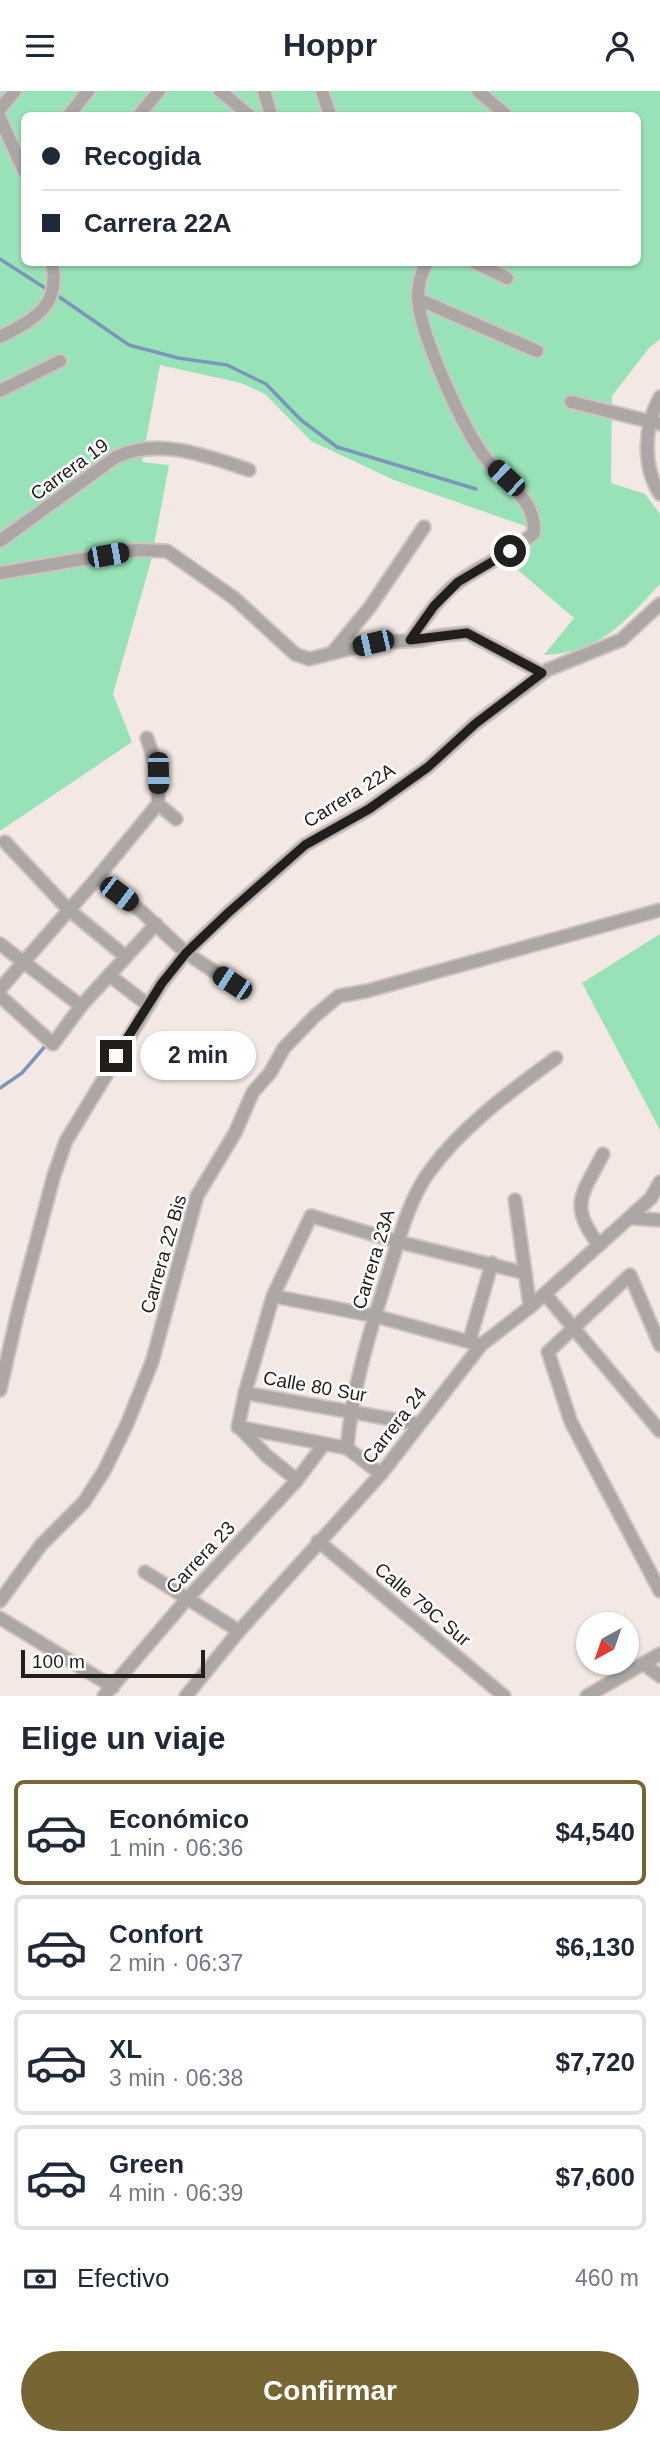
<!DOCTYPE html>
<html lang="es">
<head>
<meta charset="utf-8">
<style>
  body { margin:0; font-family:Helvetica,sans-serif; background:#f2f2f3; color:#1f2937; height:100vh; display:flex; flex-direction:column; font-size:26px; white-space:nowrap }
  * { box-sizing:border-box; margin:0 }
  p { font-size:23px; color:#747a83 }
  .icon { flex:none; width:38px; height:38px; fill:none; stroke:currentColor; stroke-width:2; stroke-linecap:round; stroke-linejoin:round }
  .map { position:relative; height:1605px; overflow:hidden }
  .drawer { display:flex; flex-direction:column; background:#fff; flex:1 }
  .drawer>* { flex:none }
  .hud { position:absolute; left:21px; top:21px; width:620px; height:154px; border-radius:10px; box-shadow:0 2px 5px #0004; display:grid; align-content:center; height:154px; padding:0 21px; background:#fff }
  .needle { width:46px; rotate:220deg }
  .controls { position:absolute; left:576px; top:1521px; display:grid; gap:14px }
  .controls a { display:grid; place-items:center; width:63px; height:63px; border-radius:50%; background:#fff; box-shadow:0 2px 5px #0004; font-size:35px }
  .scale { position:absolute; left:21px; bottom:18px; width:184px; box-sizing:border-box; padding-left:7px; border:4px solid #221e1c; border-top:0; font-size:19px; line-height:24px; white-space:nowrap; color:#221e1c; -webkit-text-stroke:5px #fff; paint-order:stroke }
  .end { position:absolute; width:32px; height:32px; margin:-16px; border:9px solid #221e1c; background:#fff; box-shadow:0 0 0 4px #fff }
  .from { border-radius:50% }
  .bubble { position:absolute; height:49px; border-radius:24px; background:#fff; box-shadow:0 2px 5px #0004; font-size:23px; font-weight:700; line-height:49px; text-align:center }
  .car { position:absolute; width:21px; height:42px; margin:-21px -10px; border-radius:9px; box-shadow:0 0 5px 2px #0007; background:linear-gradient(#222 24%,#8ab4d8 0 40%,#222 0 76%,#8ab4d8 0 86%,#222 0) }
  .hud b { display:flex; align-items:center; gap:24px; height:66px; font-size:26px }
  .hud b+b { border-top:2px solid #e0e1e3 }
  .hud i { width:18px; height:18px; background:#1f2937 }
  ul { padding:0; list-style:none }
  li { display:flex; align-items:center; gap:21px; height:105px; margin:0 14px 10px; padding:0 7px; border:4px solid #e0e1e3; border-radius:10px }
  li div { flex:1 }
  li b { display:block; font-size:26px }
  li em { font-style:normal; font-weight:700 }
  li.current { border-color:#776634 }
  li>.icon { width:63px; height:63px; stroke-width:1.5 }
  h2 { padding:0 21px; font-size:32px; line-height:84px }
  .pay { display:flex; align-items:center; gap:18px; height:77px; padding:0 21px; font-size:26px }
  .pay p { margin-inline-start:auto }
  .action { display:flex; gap:14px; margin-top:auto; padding:14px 21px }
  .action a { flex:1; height:80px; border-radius:42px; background:#776634; color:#fff; font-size:28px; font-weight:700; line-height:80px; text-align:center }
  header { display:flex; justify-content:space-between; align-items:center; height:91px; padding:0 21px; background:#fff; font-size:32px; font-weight:700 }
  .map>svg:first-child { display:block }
  .green { fill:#98e2b7; fill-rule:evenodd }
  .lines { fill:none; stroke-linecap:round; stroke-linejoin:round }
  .stream { stroke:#7c95ba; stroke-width:3.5 }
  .minor-casing { stroke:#cec4c0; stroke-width:16 }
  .minor { stroke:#aca7a5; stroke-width:12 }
  .route { stroke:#221e1c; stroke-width:9 }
  .labels { text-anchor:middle; stroke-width:5; stroke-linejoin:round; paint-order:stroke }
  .street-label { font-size:19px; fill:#221e1c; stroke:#fff }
</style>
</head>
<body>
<header><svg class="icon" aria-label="menu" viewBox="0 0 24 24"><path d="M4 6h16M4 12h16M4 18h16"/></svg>Hoppr<svg class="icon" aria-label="person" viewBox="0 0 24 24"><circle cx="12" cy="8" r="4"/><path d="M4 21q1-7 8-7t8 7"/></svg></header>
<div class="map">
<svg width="660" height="1605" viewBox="0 0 660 1605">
  <rect width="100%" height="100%" fill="#f4e8e4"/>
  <g class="green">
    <path d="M0 0H660V248L649 257 612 305 611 392 645 403 660 423V493C624 531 602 561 544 564L574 527 511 473 530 457 542 441 394 389 311 350 265 303 241 292 160 274 142 371 169 374 151 470 113 603 132 651 0 740ZM24 24H637V172H24Z"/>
    <polygon points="660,843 660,1039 582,892"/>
  </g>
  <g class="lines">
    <g class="stream">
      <polyline points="0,168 48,199"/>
      <polyline points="55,203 129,254 178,267 227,274 266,293 301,329 337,356 476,398"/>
      <polyline points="0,997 22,982 47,953"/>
    </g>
    <g class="minor-casing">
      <g id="minor">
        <polyline points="220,0 249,24"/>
        <polyline points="264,0 271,24"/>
        <polyline points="322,0 330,24"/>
        <polyline points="478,0 506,24"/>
        <polyline points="0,18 15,0"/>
        <polyline points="69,24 88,0"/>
        <polyline points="139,24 159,0"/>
        <polyline points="0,27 24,80"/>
        <polyline points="476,172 507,187"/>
        <polyline points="418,208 537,260"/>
        <path d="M0 246C35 228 61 215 52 172"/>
        <polyline points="0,300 60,270"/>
        <path d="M660 306C644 335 642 375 660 403"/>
        <polyline points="571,311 660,333"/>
        <path d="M0 450 116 366C159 346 207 365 249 379"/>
        <polyline points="0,482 136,459 167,460 234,507 295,563 309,568 373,552 421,549 437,545 467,542 542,582"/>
        <path d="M410 549C424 529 439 505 460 490 484 473 512 462 534 442 536 408 506 393 487 369 464 340 420 244 418 207 418 193 420 183 427 172"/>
        <polyline points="332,562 370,516 424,436"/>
        <polyline points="147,647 158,682 158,713"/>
        <polyline points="5,751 68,818 126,866"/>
        <polyline points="97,787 141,820 186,862 232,892"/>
        <polyline points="0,853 81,915"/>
        <polyline points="109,884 148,914"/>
        <polyline points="0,898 97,787 158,713 176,728"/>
        <polyline points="0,905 53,953 81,915 156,833"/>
        <polyline points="515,1109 530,1216"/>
        <polyline points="629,1127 651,1107 660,1091"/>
        <path d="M599 1154C568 1114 582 1104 603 1063"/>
        <polyline points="545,1203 660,1340"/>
        <polyline points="273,1205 375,1225 481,1254"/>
        <polyline points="469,1251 492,1172"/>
        <polyline points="660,1254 630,1184 548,1261 571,1331 660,1500"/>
        <polyline points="0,1299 18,1220 54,1084 66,1050 162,892 186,862 228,822 305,754 369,718 428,676 475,633 547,579 621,549 660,513"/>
        <polyline points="245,1302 419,1333"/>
        <polyline points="238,1336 245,1302 273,1205 311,1125 399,1151 525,1182"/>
        <polyline points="238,1336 347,1357 381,1383"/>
        <polyline points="239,1336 268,1366 297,1389"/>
        <path d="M347 1357C352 1296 371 1237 389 1180 400 1145 408 1111 429 1081 462 1035 511 1000 556 967"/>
        <polyline points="318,1450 504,1605"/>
        <polyline points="145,1481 239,1540"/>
        <polyline points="0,1510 41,1454 84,1411 104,1380 127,1333 152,1271 197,1105 235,1042 253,1001 270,982 284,957 316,924 339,905 367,900 660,819"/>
        <polyline points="0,1527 113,1596"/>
        <polyline points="644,1573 660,1585"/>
        <polyline points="104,1605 187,1508 297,1389 324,1353"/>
        <polyline points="186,1605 239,1540 381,1383 481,1254 530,1216 629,1127 660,1129"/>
        <polyline points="587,1605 660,1563"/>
      </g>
    </g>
    <use href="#minor" class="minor"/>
  </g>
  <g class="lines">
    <polyline class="route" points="116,965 162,892 186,862 228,822 305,754 369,718 428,676 475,633 542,582 467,542 410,549 434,515 458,491 510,460"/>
  </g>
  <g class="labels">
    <g class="street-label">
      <text transform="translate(69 378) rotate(-36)" y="7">Carrera 19</text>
      <text transform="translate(349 704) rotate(-32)" y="7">Carrera 22A</text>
      <text transform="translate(163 1163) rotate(-74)" y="7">Carrera 22 Bis</text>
      <text transform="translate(373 1168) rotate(-73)" y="7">Carrera 23A</text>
      <text transform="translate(315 1295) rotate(10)" y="7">Calle 80 Sur</text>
      <text transform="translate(394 1334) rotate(-52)" y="7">Carrera 24</text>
      <text transform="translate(200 1466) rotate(-47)" y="7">Carrera 23</text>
      <text transform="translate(423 1513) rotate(40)" y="7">Calle 79C Sur</text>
    </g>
  </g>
</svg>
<div class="controls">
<a><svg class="needle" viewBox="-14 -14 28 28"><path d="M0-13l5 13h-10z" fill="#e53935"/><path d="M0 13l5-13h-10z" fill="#747a83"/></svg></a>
</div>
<div class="scale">100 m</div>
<i class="end from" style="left:510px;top:460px"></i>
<i class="end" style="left:116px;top:965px"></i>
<div class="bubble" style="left:140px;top:940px;width:116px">2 min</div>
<i class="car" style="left:506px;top:387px;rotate:313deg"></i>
<i class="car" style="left:108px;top:464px;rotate:80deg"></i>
<i class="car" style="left:373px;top:552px;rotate:257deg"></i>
<i class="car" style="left:158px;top:682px;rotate:179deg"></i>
<i class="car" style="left:119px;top:803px;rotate:127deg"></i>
<i class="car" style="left:232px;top:892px;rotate:303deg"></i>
<div class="hud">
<b><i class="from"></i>Recogida</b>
<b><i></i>Carrera 22A</b>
</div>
</div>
<section class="drawer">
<h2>Elige un viaje</h2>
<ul>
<li class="current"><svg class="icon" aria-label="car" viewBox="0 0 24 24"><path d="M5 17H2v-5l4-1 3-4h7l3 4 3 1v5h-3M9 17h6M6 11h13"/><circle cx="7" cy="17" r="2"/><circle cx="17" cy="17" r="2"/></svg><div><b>Económico</b><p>1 min · 06:36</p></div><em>$4,540</em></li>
<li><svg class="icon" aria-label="car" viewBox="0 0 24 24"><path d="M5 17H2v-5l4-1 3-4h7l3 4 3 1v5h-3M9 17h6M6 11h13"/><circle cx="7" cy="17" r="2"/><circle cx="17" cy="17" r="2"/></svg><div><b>Confort</b><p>2 min · 06:37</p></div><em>$6,130</em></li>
<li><svg class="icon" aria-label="car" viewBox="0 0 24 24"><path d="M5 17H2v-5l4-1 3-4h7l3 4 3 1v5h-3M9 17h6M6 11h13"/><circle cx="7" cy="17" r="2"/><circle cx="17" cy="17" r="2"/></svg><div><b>XL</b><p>3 min · 06:38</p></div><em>$7,720</em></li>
<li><svg class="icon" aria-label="car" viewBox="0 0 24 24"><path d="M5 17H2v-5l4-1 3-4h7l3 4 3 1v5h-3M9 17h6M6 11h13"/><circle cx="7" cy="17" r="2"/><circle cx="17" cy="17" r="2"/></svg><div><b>Green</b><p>4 min · 06:39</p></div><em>$7,600</em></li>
</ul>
<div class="pay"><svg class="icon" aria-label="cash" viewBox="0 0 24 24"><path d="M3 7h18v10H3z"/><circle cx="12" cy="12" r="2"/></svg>Efectivo<p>460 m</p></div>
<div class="action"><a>Confirmar</a></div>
</section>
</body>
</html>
